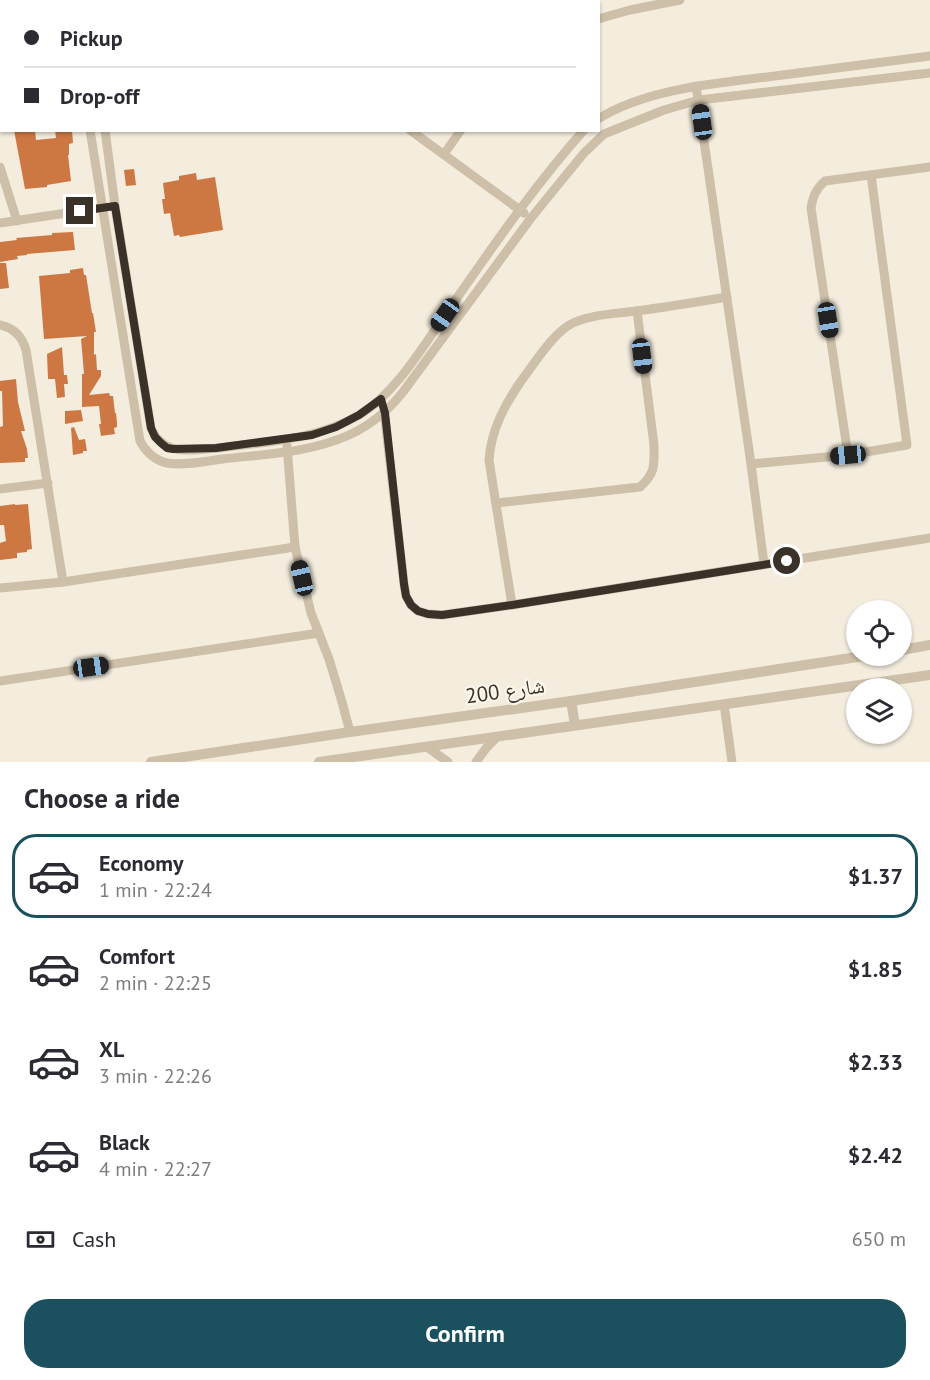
<!DOCTYPE html>
<html lang="en">
<head>
<meta charset="utf-8">
<style>
  body { margin:0; font-family:"PT Sans","Noto Naskh Arabic",sans-serif; background:#f7f7f7; color:#2b2b33; height:100vh; display:flex; flex-direction:column; font-size:22px; white-space:nowrap }
  * { box-sizing:border-box; margin:0 }
  p { font-size:20px; color:#7c7c81 }
  .icon { flex:none; width:33px; height:33px; fill:none; stroke:currentColor; stroke-width:2; stroke-linecap:round; stroke-linejoin:round }
  .map { position:relative; height:762px; overflow:hidden }
  .sheet { display:flex; flex-direction:column; background:#fff; flex:1 }
  .sheet>* { flex:none }
  .guide { position:absolute; left:0px; top:0px; width:600px; height:132px; box-shadow:0 2px 4px #0004; display:grid; align-content:center; height:132px; padding:0 24px; background:#fff }
  .controls { position:absolute; left:846px; top:600px; display:grid; gap:12px }
  .controls a { display:grid; place-items:center; width:66px; height:66px; border-radius:50%; background:#fff; box-shadow:0 2px 4px #0004; font-size:30px }
  .end { position:absolute; width:27px; height:27px; margin:-14px; border:8px solid #3a3129; background:#fff; box-shadow:0 0 0 3px #fff }
  .from { border-radius:50% }
  .car { position:absolute; width:18px; height:36px; margin:-18px -9px; border-radius:8px; box-shadow:0 0 4px 2px #0007; background:linear-gradient(#222 24%,#8ab4d8 0 40%,#222 0 76%,#8ab4d8 0 86%,#222 0) }
  .guide b { display:flex; align-items:center; gap:21px; height:57px; font-size:22px }
  .guide b+b { border-top:2px solid #e1e1e2 }
  .guide i { width:15px; height:15px; background:#2b2b33 }
  ul { padding:0; list-style:none }
  li { display:flex; align-items:center; gap:18px; height:84px; margin:0 12px 9px; padding:0 12px; border:3px solid transparent; border-radius:24px }
  li div { flex:1 }
  li b { display:block; font-size:22px }
  li em { font-style:normal; font-weight:600 }
  li.on { border-color:#1b515f }
  li>.icon { width:54px; height:54px; stroke-width:1.5 }
  h2 { padding:0 24px; font-size:27px; line-height:72px }
  .pay { display:flex; align-items:center; gap:15px; height:66px; padding:0 24px; font-size:22px }
  .pay p { margin-inline-start:auto }
  .cta { display:flex; gap:12px; margin-top:auto; padding:12px 24px }
  .cta a { flex:1; height:69px; border-radius:24px; background:#1b515f; color:#fff; font-size:24px; font-weight:600; line-height:69px; text-align:center }
  .map>svg:first-child { display:block }
  .building { fill:#cd7843 }
  .lines { fill:none; stroke-linecap:round; stroke-linejoin:round }
  .minor { stroke:#cdbfa8; stroke-width:9 }
  .tertiary { stroke:#cdbfa8; stroke-width:10 }
  .route { stroke:#3a3129; stroke-width:8 }
  .labels { text-anchor:middle; stroke-width:4.5; stroke-linejoin:round; paint-order:stroke }
  .street-label { font-size:21px; fill:#3a3129; stroke:#fbf6eb }
</style>
</head>
<body>
<div class="map">
<svg width="930" height="762" viewBox="0 0 930 762">
  <rect width="100%" height="100%" fill="#f4edde"/>
  <g class="building">
    <polygon points="14,130 35,130 36,140 56,138 55,130 72,130 73,143 69,144 69,155 68,155 71,181 47,185 47,187 25,189"/>
    <polygon points="134,169 136,185 126,186 124,170"/>
    <polygon points="196,173 197,180 215,177 223,230 180,237 179,235 174,236 170,213 164,214 162,199 165,199 163,183 179,180 179,176"/>
    <polygon points="73,232 75,250 27,254 27,255 17,256 18,259 0,262 0,242 17,240 16,238 52,235 52,233"/>
    <polygon points="0,263 6,263 9,288 0,289"/>
    <polygon points="83,268 84,275 86,275 92,313 93,313 96,332 94,332 94,355 96,354 97,370 101,370 101,376 89,395 109,393 110,396 113,396 115,413 116,413 117,423 117,427 114,428 115,434 101,436 99,424 101,424 99,406 82,407 82,374 84,374 81,339 87,336 44,339 39,276 70,273 70,270"/>
    <polygon points="62,347 64,375 67,375 68,384 64,384 65,397 57,398 55,379 48,379 47,354"/>
    <polygon points="16,379 18,402 25,431 21,431 27,449 28,458 25,458 25,462 0,463 0,427 3,426 2,391 0,391 0,381"/>
    <polygon points="81,410 83,421 65,424 65,411"/>
    <polygon points="74,427 79,440 85,439 87,451 83,451 83,453 73,455 71,428"/>
    <polygon points="15,504 15,505 28,504 32,549 27,550 27,552 17,553 17,558 0,560 0,543 6,541 4,525 0,525 0,506"/>
  </g>
  <g class="lines">
    <g class="minor">
      <polyline points="70,0 71,2"/>
      <polyline points="87,0 88,2"/>
      <polyline points="323,0 324,2"/>
      <polyline points="430,2 433,0"/>
      <polyline points="0,11 2,12"/>
      <polyline points="598,19 630,10 680,0"/>
      <polyline points="696,86 751,464 764,564"/>
      <path d="M598 119C647 88 719 83 775 76 827 69 878 63 930 56"/>
      <path d="M90 130 140 441C146 452 154 460 167 463 184 466 205 461 223 459 265 454 309 453 349 435 371 425 388 411 403 392L531 218 584 153 604 134 664 110 699 100 930 73"/>
      <path d="M105 130 115 206 151 428C163 457 192 450 218 448 265 442 317 440 359 415 397 393 427 340 452 305 494 245 535 185 584 130"/>
      <polyline points="410,130 524,213"/>
      <polyline points="444,154 461,130"/>
      <polyline points="0,167 17,221"/>
      <polyline points="0,223 106,207"/>
      <path d="M0 325C14 328 22 336 26 350L63 582"/>
      <polyline points="384,410 404,584 406,596 411,605 418,611 428,614 442,615 512,605 930,538"/>
      <polyline points="287,446 295,547 311,613 329,659 342,702 350,732"/>
      <path d="M848 455 811 208C813 196 816 189 825 181L930 167"/>
      <polyline points="751,464 848,455 907,445 871,175"/>
      <polyline points="0,489 48,483"/>
      <path d="M496 503 640 487C656 473 654 465 654 445L637 311"/>
      <polyline points="0,588 63,582 295,547"/>
      <path d="M512 605 489 460C491 429 506 402 524 377 537 360 554 332 573 323 593 314 615 314 636 311 667 307 697 302 727 297"/>
      <polyline points="0,681 319,633"/>
      <polyline points="724,704 732,762"/>
      <polyline points="427,747 448,762"/>
      <polyline points="476,762 487,747 497,737"/>
    </g>
    <g class="tertiary">
      <polyline points="902,650 930,645"/>
      <polyline points="571,701 575,725"/>
      <polyline points="151,762 350,732 571,701 864,656"/>
      <polyline points="319,762 930,675"/>
    </g>
  </g>
  <g class="lines">
    <polyline class="route" points="80,211 115,206 151,428 155,437 161,443 167,448 173,449 216,448 312,435 336,427 359,415 381,399 385,413 404,584 406,596 411,605 418,611 428,614 442,615 512,605 787,561"/>
  </g>
  <g class="labels">
    <g class="street-label">
      <text transform="translate(505 691) rotate(-8)" y="7">شارع 200</text>
    </g>
  </g>
</svg>
<div class="controls">
<a><svg class="icon" aria-label="locate" viewBox="0 0 24 24"><circle cx="12" cy="12" r="6"/><path d="M12 2v4M12 18v4M2 12h4M18 12h4"/></svg></a>
<a><svg class="icon" aria-label="layers" viewBox="0 0 24 24"><path d="M12 4l9 5-9 5-9-5zM3 14l9 5 9-5"/></svg></a>
</div>
<i class="end from" style="left:787px;top:561px"></i>
<i class="end" style="left:80px;top:211px"></i>
<i class="car" style="left:702px;top:122px;rotate:352deg"></i>
<i class="car" style="left:445px;top:315px;rotate:215deg"></i>
<i class="car" style="left:828px;top:320px;rotate:171deg"></i>
<i class="car" style="left:642px;top:356px;rotate:173deg"></i>
<i class="car" style="left:848px;top:455px;rotate:265deg"></i>
<i class="car" style="left:302px;top:578px;rotate:347deg"></i>
<i class="car" style="left:91px;top:667px;rotate:82deg"></i>
<div class="guide">
<b><i class="from"></i>Pickup</b>
<b><i></i>Drop-off</b>
</div>
</div>
<section class="sheet">
<h2>Choose a ride</h2>
<ul>
<li class="on"><svg class="icon" aria-label="car" viewBox="0 0 24 24"><path d="M5 17H2v-5l4-1 3-4h7l3 4 3 1v5h-3M9 17h6M6 11h13"/><circle cx="7" cy="17" r="2"/><circle cx="17" cy="17" r="2"/></svg><div><b>Economy</b><p>1 min · 22:24</p></div><em>$1.37</em></li>
<li><svg class="icon" aria-label="car" viewBox="0 0 24 24"><path d="M5 17H2v-5l4-1 3-4h7l3 4 3 1v5h-3M9 17h6M6 11h13"/><circle cx="7" cy="17" r="2"/><circle cx="17" cy="17" r="2"/></svg><div><b>Comfort</b><p>2 min · 22:25</p></div><em>$1.85</em></li>
<li><svg class="icon" aria-label="car" viewBox="0 0 24 24"><path d="M5 17H2v-5l4-1 3-4h7l3 4 3 1v5h-3M9 17h6M6 11h13"/><circle cx="7" cy="17" r="2"/><circle cx="17" cy="17" r="2"/></svg><div><b>XL</b><p>3 min · 22:26</p></div><em>$2.33</em></li>
<li><svg class="icon" aria-label="car" viewBox="0 0 24 24"><path d="M5 17H2v-5l4-1 3-4h7l3 4 3 1v5h-3M9 17h6M6 11h13"/><circle cx="7" cy="17" r="2"/><circle cx="17" cy="17" r="2"/></svg><div><b>Black</b><p>4 min · 22:27</p></div><em>$2.42</em></li>
</ul>
<div class="pay"><svg class="icon" aria-label="cash" viewBox="0 0 24 24"><path d="M3 7h18v10H3z"/><circle cx="12" cy="12" r="2"/></svg>Cash<p>650 m</p></div>
<div class="cta"><a>Confirm</a></div>
</section>
</body>
</html>
